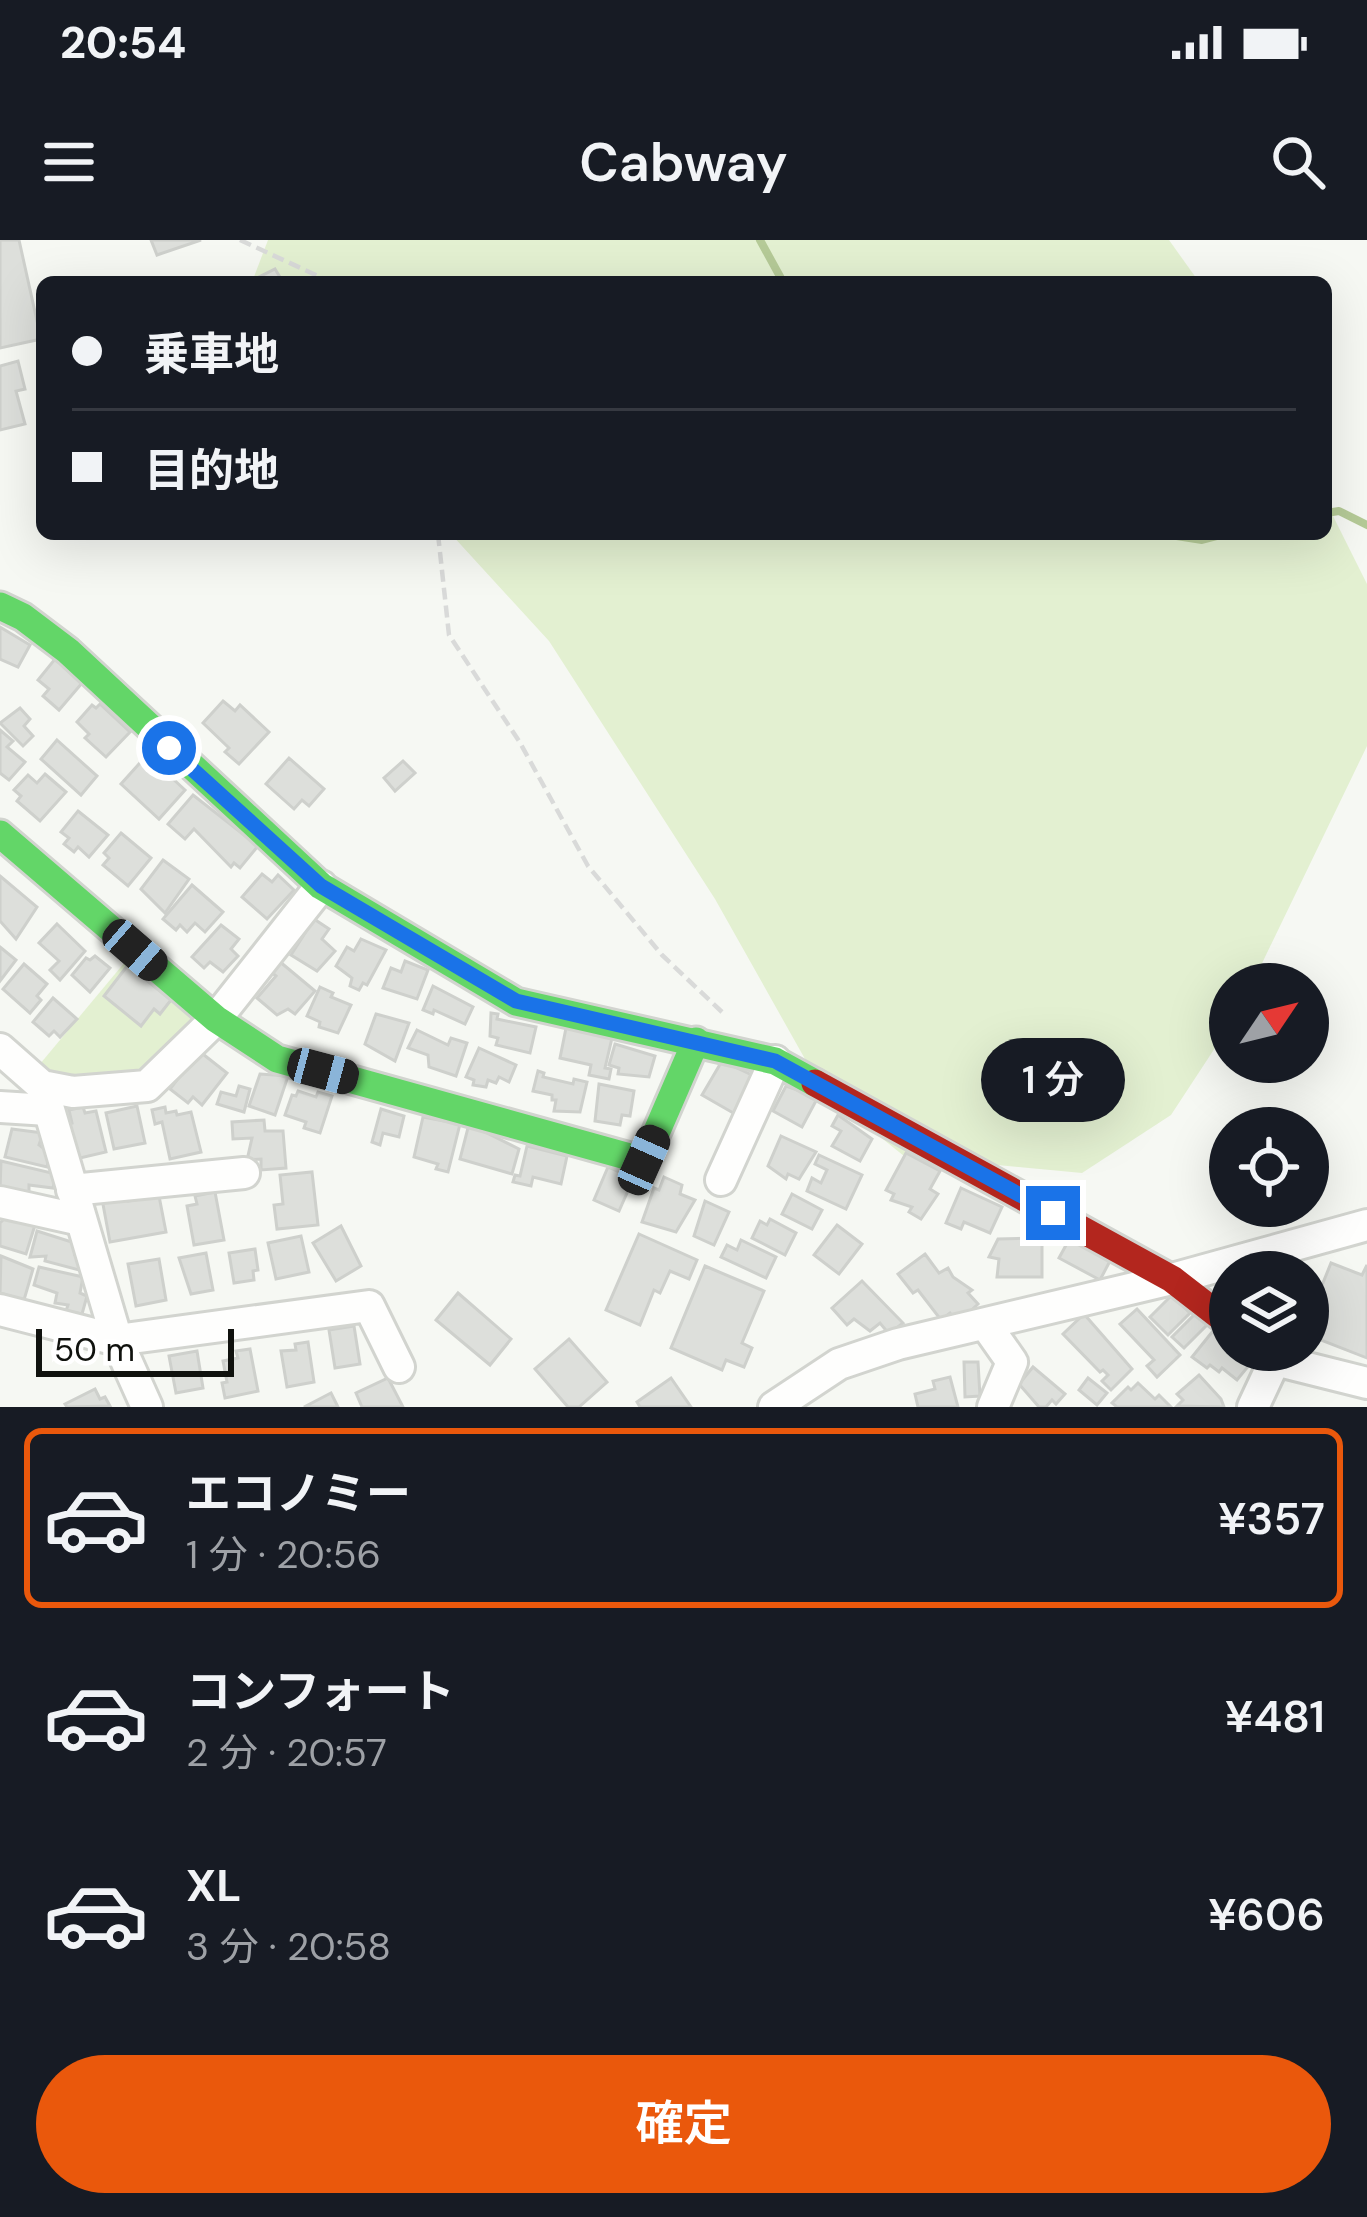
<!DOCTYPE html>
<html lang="ja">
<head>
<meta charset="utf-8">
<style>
  body { margin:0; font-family:"DM Sans","Noto Sans JP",sans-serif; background:#20242c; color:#f1f3f6; height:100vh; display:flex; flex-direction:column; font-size:45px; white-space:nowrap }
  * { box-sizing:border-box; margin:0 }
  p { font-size:39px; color:#9ea1a6 }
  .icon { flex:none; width:66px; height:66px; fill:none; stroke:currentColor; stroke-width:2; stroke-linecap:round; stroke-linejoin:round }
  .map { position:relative; height:1167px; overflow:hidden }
  .panel { display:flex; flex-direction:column; background:#171b24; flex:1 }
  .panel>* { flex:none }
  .guide { position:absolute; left:36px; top:36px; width:1296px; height:264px; border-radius:18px; box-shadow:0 12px 48px #0002; display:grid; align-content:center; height:264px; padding:0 36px; background:#171b24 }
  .needle { width:78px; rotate:55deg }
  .controls { position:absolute; left:1209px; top:723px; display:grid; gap:24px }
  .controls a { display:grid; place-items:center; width:120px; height:120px; border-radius:50%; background:#171b24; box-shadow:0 12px 48px #0002; font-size:60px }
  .scale { position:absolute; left:36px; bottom:30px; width:198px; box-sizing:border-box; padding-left:12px; border:6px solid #10120e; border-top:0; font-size:33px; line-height:42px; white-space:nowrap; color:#10120e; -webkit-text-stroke:9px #fff; paint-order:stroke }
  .end { position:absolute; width:54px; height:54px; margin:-27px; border:15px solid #1a73e8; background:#fff; box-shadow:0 0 0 6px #fff }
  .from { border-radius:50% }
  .bubble { position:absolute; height:84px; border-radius:42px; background:#171b24; box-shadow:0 12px 48px #0002; font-size:39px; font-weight:600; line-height:84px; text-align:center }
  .car { position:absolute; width:36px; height:72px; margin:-36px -18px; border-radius:15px; box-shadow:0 0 9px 3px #0007; background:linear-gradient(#222 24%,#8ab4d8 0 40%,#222 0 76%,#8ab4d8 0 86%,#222 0) }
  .guide b { display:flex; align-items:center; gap:42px; height:114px; font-size:45px }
  .guide b+b { border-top:3px solid #363941 }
  .guide i { width:30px; height:30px; background:#f1f3f6 }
  ul { padding:21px 0 0; list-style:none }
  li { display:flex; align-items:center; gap:36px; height:180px; margin:0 24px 18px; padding:0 12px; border:6px solid transparent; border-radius:18px }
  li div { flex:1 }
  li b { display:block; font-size:45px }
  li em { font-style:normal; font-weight:600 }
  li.selected { border-color:#ea580c }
  li>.icon { width:108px; height:108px; stroke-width:1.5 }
  .button { display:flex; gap:24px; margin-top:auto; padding:24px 36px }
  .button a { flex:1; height:138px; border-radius:72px; background:#ea580c; color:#fff; font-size:48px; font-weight:600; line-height:138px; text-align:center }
  .status { display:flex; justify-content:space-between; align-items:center; height:84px; padding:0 60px; background:#171b24; direction:ltr }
  .status svg { height:33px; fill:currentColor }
  header { display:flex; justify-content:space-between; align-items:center; height:156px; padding:0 36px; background:#171b24; font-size:54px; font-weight:600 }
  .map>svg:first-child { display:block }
  .green { fill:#e3f0d1 }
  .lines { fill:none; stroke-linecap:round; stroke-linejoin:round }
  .stream { stroke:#b5ca97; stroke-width:8 }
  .building { fill:#dddfdb; stroke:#ced0cc; stroke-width:3 }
  .street-casing { stroke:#d2d4cf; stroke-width:36 }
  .fast-casing { stroke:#d2d4cf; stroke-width:33 }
  .jam-casing { stroke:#d2d4cf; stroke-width:33 }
  .path { stroke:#d9dad9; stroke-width:4.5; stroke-dasharray:12 6; stroke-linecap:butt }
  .street { stroke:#fefefd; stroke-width:30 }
  .fast { stroke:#63d668; stroke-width:27 }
  .jam { stroke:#b3261e; stroke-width:27 }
  .route { stroke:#1a73e8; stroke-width:15 }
</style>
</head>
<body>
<div class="status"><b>20:54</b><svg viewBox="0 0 49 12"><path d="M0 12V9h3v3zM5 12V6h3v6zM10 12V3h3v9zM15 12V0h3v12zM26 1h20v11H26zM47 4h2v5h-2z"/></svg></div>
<header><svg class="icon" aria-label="menu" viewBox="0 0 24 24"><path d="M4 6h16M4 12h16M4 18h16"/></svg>Cabway<svg class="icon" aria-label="search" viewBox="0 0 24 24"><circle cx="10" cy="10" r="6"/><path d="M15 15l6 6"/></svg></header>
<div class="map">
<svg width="1367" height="1167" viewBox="0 0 1367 1167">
  <rect width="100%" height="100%" fill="#f6f8f3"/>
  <g class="green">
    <polygon points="268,0 1169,0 1199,42 252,42"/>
    <polygon points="1326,262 1367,344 1367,506 1252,744 1230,744 1230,785 1171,875 1082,933 904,916 823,851 715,659 549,401 451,294 1326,294"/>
    <polygon points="135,710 216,779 147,846 30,836"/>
  </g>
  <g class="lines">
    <g class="stream">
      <polyline points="760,0 783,42"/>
      <polyline points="1326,273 1339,271 1367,285"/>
      <polyline points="1164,294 1202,300 1225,294"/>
    </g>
  </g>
  <g class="building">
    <polygon points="0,0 19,0 41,99 0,108"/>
    <polygon points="151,0 201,0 157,15"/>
    <polygon points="275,29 283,42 249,42"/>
    <polygon points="18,121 25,149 16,151 25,184 0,190 0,126"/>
    <polygon points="0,387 30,405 18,427 0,419"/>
    <polygon points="55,419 83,442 59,470 43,456 49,449 38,440"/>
    <polygon points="223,461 235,471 240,465 269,492 239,524 225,512 229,508 203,483"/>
    <polygon points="100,464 130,492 106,517 85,498 89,494 77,482 92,465 96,468"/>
    <polygon points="20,468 30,479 24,486 33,496 23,506 0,483"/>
    <polygon points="0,490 13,501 7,507 25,522 9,540 0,533"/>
    <polygon points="57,500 97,536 81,555 41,519"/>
    <polygon points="147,515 185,550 159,579 121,544"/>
    <polygon points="289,518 324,549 309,566 302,560 294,569 266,544"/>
    <polygon points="403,521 415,533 395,551 384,538"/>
    <polygon points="45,534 66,552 40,581 17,561 21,556 14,550 28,535 37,543"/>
    <polygon points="193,555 258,606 240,628 234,623 231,627 194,589 185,599 168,584"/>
    <polygon points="78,571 108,595 89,617 78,607 74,612 64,604 69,598 61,592"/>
    <polygon points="121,593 151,618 128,646 103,625 109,618 104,613"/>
    <polygon points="163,620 189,639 165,673 141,649"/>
    <polygon points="262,634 272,642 278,635 294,650 267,679 242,657"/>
    <polygon points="0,636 37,667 16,699 0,681"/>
    <polygon points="192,645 223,672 205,692 195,683 187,692 180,685 176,690 163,679"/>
    <polygon points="314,679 329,689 322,699 335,711 317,731 291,715"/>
    <polygon points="57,684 85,711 60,740 50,730 59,721 39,703"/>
    <polygon points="221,685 239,699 231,709 238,716 223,732 210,722 204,728 192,717"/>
    <polygon points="361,699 386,710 367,745 363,743 359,750 350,746 352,738 336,726 347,707 354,711"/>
    <polygon points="0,707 16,720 0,741"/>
    <polygon points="95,716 110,728 90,752 72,735 86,718 90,720"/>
    <polygon points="279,721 315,751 295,774 288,769 277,775 257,758 276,736 270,731"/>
    <polygon points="405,721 428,730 417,759 383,748 391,728 401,732"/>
    <polygon points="24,724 47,744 37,756 41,760 30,773 3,749"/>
    <polygon points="128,725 171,760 160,774 154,769 141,786 104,756"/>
    <polygon points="433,746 473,767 465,784 434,770 433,774 423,770"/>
    <polygon points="320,747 333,753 331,757 351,765 338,793 319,787 320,782 307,776"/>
    <polygon points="53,758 77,779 60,797 54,791 49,796 33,782"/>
    <polygon points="491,773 498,774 497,779 536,787 530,813 496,805 498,798 490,796"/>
    <polygon points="376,774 409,783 395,821 365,804"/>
    <polygon points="566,788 612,798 605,828 611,829 609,839 589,835 591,825 560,818"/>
    <polygon points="417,790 448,805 451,798 467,803 456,836 429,827 428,815 408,808"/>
    <polygon points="615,804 655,816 649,837 618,834 619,828 609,825"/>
    <polygon points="479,808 516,825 509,842 499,837 496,843 488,840 486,847 473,845 474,840 466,837"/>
    <polygon points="199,811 227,833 202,865 193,857 188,863 170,849"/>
    <polygon points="722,821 754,836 735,874 702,855"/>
    <polygon points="538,831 544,833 543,837 573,844 574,839 587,842 580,872 554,871 556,860 552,860 552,855 533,851"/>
    <polygon points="260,834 288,836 275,875 249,866"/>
    <polygon points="599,844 634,851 630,876 622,875 620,885 595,881"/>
    <polygon points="239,846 250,849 244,872 217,864 221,852 236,856"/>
    <polygon points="786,846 818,857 802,887 773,871"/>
    <polygon points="298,851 316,857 318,852 332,856 320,893 304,888 306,882 285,875 292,855 296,856"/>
    <polygon points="137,866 145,903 114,909 106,873"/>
    <polygon points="83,867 85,873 96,871 106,912 80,918 67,884 72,883 69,870"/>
    <polygon points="165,867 166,873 176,871 177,875 191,872 201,912 170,919 162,882 155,884 152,870"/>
    <polygon points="381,869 404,876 399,897 383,893 380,905 372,902"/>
    <polygon points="838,875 872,899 860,921 832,906 841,891 832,886"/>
    <polygon points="423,877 460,884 448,932 436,929 438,924 414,917"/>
    <polygon points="264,880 265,891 283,891 286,928 261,930 261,919 247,920 252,898 233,899 232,882"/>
    <polygon points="469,884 519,909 512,934 460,919"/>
    <polygon points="12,889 43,893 39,905 50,913 47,927 5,917"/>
    <polygon points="781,896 816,912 799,939 788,934 786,939 768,926"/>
    <polygon points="527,906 567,916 561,944 533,937 531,946 513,942 515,935 520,936"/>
    <polygon points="906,913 940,931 930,949 938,954 921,979 909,972 912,967 891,960 894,954 886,950"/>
    <polygon points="819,915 862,935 846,969 807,951 812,938 821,943 827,930 815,924"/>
    <polygon points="1,921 56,934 53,948 29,945 29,956 0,950"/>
    <polygon points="608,927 628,936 625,944 630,946 619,971 594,960"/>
    <polygon points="312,932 318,985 277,989 274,965 283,964 280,935"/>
    <polygon points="664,937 682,945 680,954 695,960 676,992 642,982 654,948 659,950"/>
    <polygon points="961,948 1002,967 990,993 964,982 961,989 946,983"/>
    <polygon points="215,952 224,1000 194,1005 187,966 197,964 195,956"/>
    <polygon points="792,954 822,970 812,989 782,974"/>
    <polygon points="127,955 128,961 159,956 166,992 110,1002 102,959"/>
    <polygon points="705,961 729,972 714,1005 694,996"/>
    <polygon points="6,977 35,985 26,1014 0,1006 0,983"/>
    <polygon points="770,979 796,993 785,1015 752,998 760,981 767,985"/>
    <polygon points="837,985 862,1004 839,1034 814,1015"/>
    <polygon points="341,986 361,1026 336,1041 313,1003"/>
    <polygon points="37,991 78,1004 75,1015 83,1017 79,1030 45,1021 46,1016 30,1017"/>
    <polygon points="639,994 697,1020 689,1039 670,1031 660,1053 654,1050 640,1085 606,1070"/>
    <polygon points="301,996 309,1032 276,1039 268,1003"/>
    <polygon points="1071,996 1111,1019 1100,1040 1059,1018"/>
    <polygon points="1042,998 1042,1037 997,1037 999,1019 989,1017 998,999"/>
    <polygon points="741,1000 776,1017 766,1038 721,1017 727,1005 737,1010"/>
    <polygon points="255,1009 258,1030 253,1031 254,1040 234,1043 229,1013"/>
    <polygon points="206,1013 213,1050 191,1054 179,1018"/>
    <polygon points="925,1014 939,1033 948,1028 953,1037 972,1050 968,1053 978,1064 962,1079 955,1079 950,1073 941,1080 918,1050 913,1053 898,1034"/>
    <polygon points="1,1016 33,1029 24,1060 0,1053"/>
    <polygon points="159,1019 166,1060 136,1066 128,1024"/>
    <polygon points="1331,1023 1362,1035 1367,1025 1367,1118 1308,1095 1308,1080"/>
    <polygon points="705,1026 764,1051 742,1103 752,1108 744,1127 726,1120 722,1130 671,1108"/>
    <polygon points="39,1027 83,1037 80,1053 87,1056 82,1074 66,1071 68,1065 55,1063 57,1053 34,1045"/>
    <polygon points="862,1041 903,1083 889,1094 880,1083 870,1091 854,1079 847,1085 832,1068"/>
    <polygon points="458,1053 511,1099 490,1125 436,1080"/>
    <polygon points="1172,1055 1190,1073 1168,1095 1150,1077"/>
    <polygon points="1137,1069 1180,1115 1157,1137 1147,1126 1154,1120 1120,1084"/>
    <polygon points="1200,1069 1211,1081 1184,1108 1172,1097"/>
    <polygon points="1084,1074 1132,1129 1111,1150 1102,1141 1108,1135 1103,1130 1100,1132 1063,1094"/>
    <polygon points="354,1086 360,1124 335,1128 329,1090"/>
    <polygon points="1217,1086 1230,1097 1230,1110 1246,1110 1255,1118 1237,1140 1222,1128 1219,1132 1210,1125 1207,1128 1192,1117"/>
    <polygon points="569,1099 607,1142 579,1167 568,1167 535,1129"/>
    <polygon points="308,1102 314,1142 287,1147 281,1111 296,1110 295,1104"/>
    <polygon points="250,1109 258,1151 225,1158 222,1143 227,1142 223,1121 238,1118 236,1111"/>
    <polygon points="197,1111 203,1148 176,1153 169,1116"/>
    <polygon points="964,1122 978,1122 980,1156 965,1157"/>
    <polygon points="1033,1127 1065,1154 1056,1164 1052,1160 1046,1167 1039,1167 1019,1144"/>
    <polygon points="1199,1135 1221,1159 1224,1167 1177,1166 1183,1160 1177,1154"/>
    <polygon points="950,1137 958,1167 918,1167 915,1154 935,1149 933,1141"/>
    <polygon points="388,1138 403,1167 362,1167 356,1153"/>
    <polygon points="671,1138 691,1167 640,1167 637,1162"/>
    <polygon points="1088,1138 1107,1153 1097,1165 1079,1150"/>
    <polygon points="1138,1143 1155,1159 1159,1155 1171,1167 1117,1167 1112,1163 1128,1147 1131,1150"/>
    <polygon points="95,1149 100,1159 105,1157 110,1166 67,1167 65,1164"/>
    <polygon points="331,1153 338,1167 304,1167"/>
  </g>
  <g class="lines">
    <g class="street-casing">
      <g id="street">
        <polyline points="0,809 42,846 73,852 147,846 216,779 321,646"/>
        <polyline points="42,846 117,1100 147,1167"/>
        <polyline points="0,867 48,870"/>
        <polyline points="721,940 775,821"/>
        <polyline points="72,950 244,933"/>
        <polyline points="0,962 81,980"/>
        <polyline points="0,1070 117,1100 369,1066 399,1127"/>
        <polyline points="986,1085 1012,1122 993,1167"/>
        <polyline points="1263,1110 1275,1120 1367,1143"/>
        <polyline points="774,1167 839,1124 898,1104 1172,1039 1367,985"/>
        <polyline points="1253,1167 1275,1120"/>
      </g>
    </g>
    <g class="fast-casing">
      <g id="fast">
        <polyline points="0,366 23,377 68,411 321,646 516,762 775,821 815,843"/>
        <polyline points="0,594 216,779 277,819 644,921 696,801"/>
      </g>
    </g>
    <g class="jam-casing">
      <polyline id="jam" points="815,843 1172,1039 1230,1084"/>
    </g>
    <g class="path">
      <polyline points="240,0 331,42"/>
      <polyline points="438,294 449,395 519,501 588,626 662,715 722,772"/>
    </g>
    <use href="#street" class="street"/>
    <use href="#fast" class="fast"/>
    <use href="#jam" class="jam"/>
  </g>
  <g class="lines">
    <polyline class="route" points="169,508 321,646 516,761 775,821 1053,973"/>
  </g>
</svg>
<div class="controls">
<a><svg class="needle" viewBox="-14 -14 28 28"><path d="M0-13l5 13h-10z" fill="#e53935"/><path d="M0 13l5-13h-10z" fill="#9ea1a6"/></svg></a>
<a><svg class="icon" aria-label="locate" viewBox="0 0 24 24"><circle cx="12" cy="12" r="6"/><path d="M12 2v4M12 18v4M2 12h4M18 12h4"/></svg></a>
<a><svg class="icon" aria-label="layers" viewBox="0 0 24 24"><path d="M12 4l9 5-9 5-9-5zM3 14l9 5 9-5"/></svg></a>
</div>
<div class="scale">50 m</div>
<i class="end from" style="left:169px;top:508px"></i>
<i class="end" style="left:1053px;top:973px"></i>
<div class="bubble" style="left:981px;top:798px;width:144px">1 分</div>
<i class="car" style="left:135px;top:710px;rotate:131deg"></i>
<i class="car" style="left:323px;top:831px;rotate:105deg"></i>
<i class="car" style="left:644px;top:920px;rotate:24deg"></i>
<div class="guide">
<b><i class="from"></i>乗車地</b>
<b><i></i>目的地</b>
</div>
</div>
<section class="panel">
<ul>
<li class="selected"><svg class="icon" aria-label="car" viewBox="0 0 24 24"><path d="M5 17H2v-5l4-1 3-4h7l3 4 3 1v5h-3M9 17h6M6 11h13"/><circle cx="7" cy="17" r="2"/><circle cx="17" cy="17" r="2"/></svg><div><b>エコノミー</b><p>1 分 · 20:56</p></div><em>¥357</em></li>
<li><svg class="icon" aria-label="car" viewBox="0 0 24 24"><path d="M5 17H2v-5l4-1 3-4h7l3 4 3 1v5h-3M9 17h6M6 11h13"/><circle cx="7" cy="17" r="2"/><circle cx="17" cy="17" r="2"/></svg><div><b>コンフォート</b><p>2 分 · 20:57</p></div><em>¥481</em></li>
<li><svg class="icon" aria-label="car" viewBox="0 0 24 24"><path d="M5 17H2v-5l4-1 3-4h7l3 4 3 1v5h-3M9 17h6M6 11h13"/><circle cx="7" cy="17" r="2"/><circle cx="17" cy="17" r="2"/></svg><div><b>XL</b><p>3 分 · 20:58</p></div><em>¥606</em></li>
</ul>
<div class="button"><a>確定</a></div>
</section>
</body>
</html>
